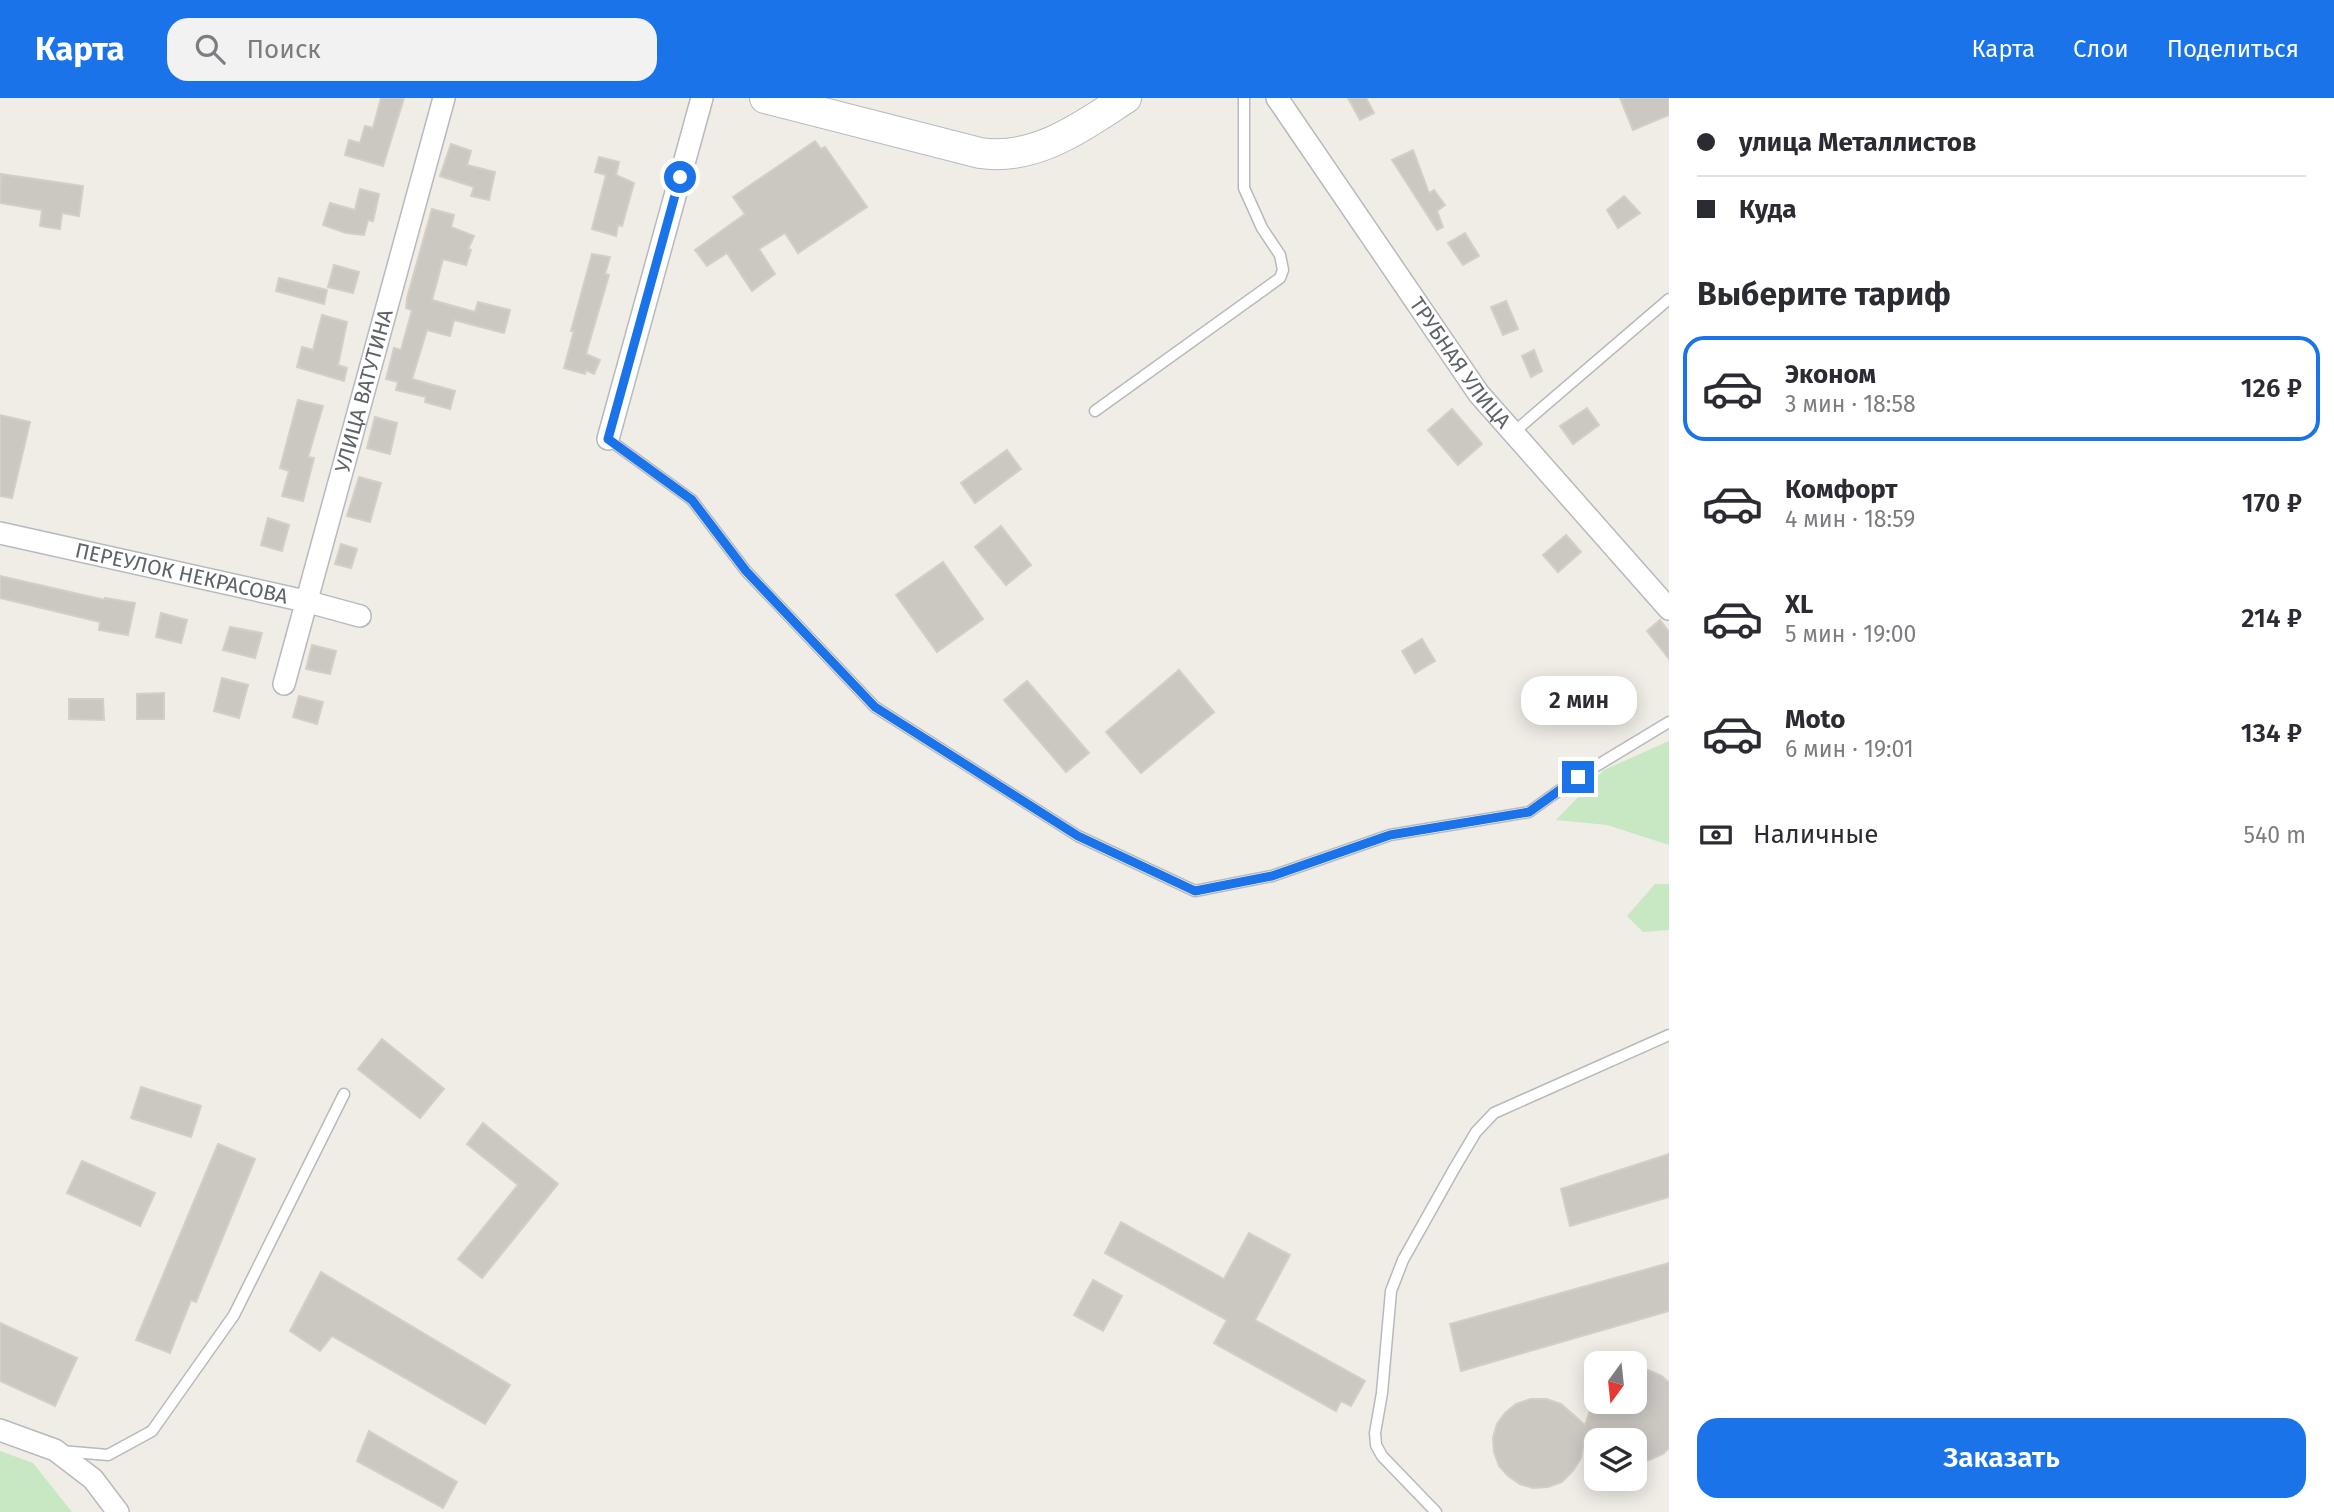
<!DOCTYPE html>
<html lang="ru">
<head>
<meta charset="utf-8">
<style>
  body { margin:0; font-family:"Fira Sans",sans-serif; background:#f2f2f3; color:#2b2b33; height:100vh; display:flex; flex-direction:column; font-size:26px; white-space:nowrap }
  * { box-sizing:border-box; margin:0 }
  p { font-size:23px; color:#7c7c81 }
  .icon { flex:none; width:38px; height:38px; fill:none; stroke:currentColor; stroke-width:2; stroke-linecap:round; stroke-linejoin:round }
  .map { position:relative; flex:1; overflow:hidden }
  .details { display:flex; flex-direction:column; background:#fff; width:665px }
  .details>* { flex:none }
  .guide { display:grid; align-content:center; height:154px; padding:0 28px; background:#fff }
  .needle { width:46px; rotate:195deg }
  .controls { position:absolute; left:1584px; top:1253px; display:grid; gap:14px }
  .controls a { display:grid; place-items:center; width:63px; height:63px; border-radius:14px; background:#fff; box-shadow:0 4px 18px #0003; font-size:35px }
  .end { position:absolute; width:32px; height:32px; margin:-16px; border:9px solid #1a73e8; background:#fff; box-shadow:0 0 0 4px #fff }
  .from { border-radius:50% }
  .bubble { position:absolute; height:49px; border-radius:21px; background:#fff; box-shadow:0 4px 18px #0003; font-size:23px; font-weight:600; line-height:49px; text-align:center }
  .guide b { display:flex; align-items:center; gap:24px; height:66px; font-size:26px }
  .guide b+b { border-top:2px solid #e1e1e2 }
  .guide i { width:18px; height:18px; background:#2b2b33 }
  ul { padding:0; list-style:none }
  li { display:flex; align-items:center; gap:21px; height:105px; margin:0 14px 10px; padding:0 14px; border:4px solid transparent; border-radius:21px }
  li div { flex:1 }
  li b { display:block; font-size:26px }
  li em { font-style:normal; font-weight:600 }
  li.on { border-color:#1a73e8 }
  li>.icon { width:63px; height:63px; stroke-width:1.5 }
  h2 { padding:0 28px; font-size:32px; line-height:84px }
  .pay { display:flex; align-items:center; gap:18px; height:77px; padding:0 28px; font-size:26px }
  .pay p { margin-inline-start:auto }
  .button { display:flex; gap:14px; margin-top:auto; padding:14px 28px }
  .button a { flex:1; height:80px; border-radius:21px; background:#1a73e8; color:#fff; font-size:28px; font-weight:600; line-height:80px; text-align:center }
  header { display:flex; align-items:center; gap:42px; box-sizing:border-box; height:98px; padding:0 35px; background:#1a73e8; color:#fff }
  header strong { font-size:33px }
  nav { display:flex; gap:38px; margin-inline-start:auto; font-size:24px }
  .search { width:490px; height:63px; background:#f2f2f3; display:flex; align-items:center; gap:18px; box-sizing:border-box; padding:0 24px; border-radius:21px; color:#7c7c81; font-size:26px }
  main { display:flex; flex:1; min-height:0 }
  .map>svg:first-child { display:block }
  .green { fill:#c7e8c3 }
  .building { fill:#cbc8c2; stroke:#d5cec4; stroke-width:2 }
  .lines { fill:none; stroke-linecap:round; stroke-linejoin:round }
  .lane-casing { stroke:#b7b9bd; stroke-width:13 }
  .street-casing { stroke:#b7b9bd; stroke-width:24 }
  .secondary-casing { stroke:#b5babe; stroke-width:32 }
  .lane { stroke:#fff; stroke-width:10 }
  .street { stroke:#fff; stroke-width:21 }
  .secondary { stroke:#fff; stroke-width:30 }
  .route { stroke:#1a73e8; stroke-width:9 }
  .labels { text-anchor:middle; stroke-width:5; stroke-linejoin:round; paint-order:stroke }
  .street-label { font-size:21px; fill:#5e6367; stroke:#fff }
</style>
</head>
<body>
<header>
<strong>Карта</strong>
<div class="search"><svg class="icon" aria-label="search" viewBox="0 0 24 24"><circle cx="10" cy="10" r="6"/><path d="M15 15l6 6"/></svg>Поиск</div>
<nav><a>Карта</a><a>Слои</a><a>Поделиться</a></nav>
</header>
<main>
<div class="map">
<svg width="1669" height="1414" viewBox="0 0 1669 1414">
  <rect width="100%" height="100%" fill="#f0ede6"/>
  <g class="green">
    <polygon points="1669,643 1669,747 1607,727 1556,722 1604,672"/>
    <polygon points="1655,786 1669,786 1669,832 1643,834 1627,818"/>
    <polygon points="0,1353 33,1365 72,1414 0,1414"/>
  </g>
  <g class="building">
    <polygon points="381,0 404,0 383,68 345,57 349,42 360,45 365,28 373,30"/>
    <polygon points="1348,0 1366,0 1374,15 1360,22"/>
    <polygon points="1620,0 1669,0 1669,17 1633,32"/>
    <polygon points="815,43 821,51 825,49 867,109 798,155 785,135 759,151 775,176 752,193 727,155 707,168 695,152 745,116 733,99"/>
    <polygon points="451,46 471,53 467,67 495,74 489,102 471,98 474,89 440,78"/>
    <polygon points="1413,52 1429,95 1434,92 1445,107 1437,113 1443,129 1437,132 1392,62"/>
    <polygon points="599,59 619,64 616,77 634,85 622,128 618,127 616,138 592,131 606,77 595,74"/>
    <polygon points="1,76 83,88 79,118 62,115 60,131 40,128 42,112 0,105"/>
    <polygon points="360,91 379,96 373,123 368,122 364,137 346,135 323,127 330,105 355,112"/>
    <polygon points="1624,98 1640,115 1618,130 1607,112"/>
    <polygon points="432,111 454,117 451,129 474,138 468,151 471,152 466,167 443,161 432,202 475,214 478,204 510,212 504,235 454,222 450,238 427,232 412,281 455,293 450,311 425,304 426,299 396,292 398,284 386,281 394,250 401,252 412,212 406,210 407,200"/>
    <polygon points="1465,135 1479,158 1463,167 1448,145"/>
    <polygon points="592,156 610,159 605,176 609,177 586,256 600,262 594,276 586,272 585,276 564,270 574,233 571,233"/>
    <polygon points="334,167 359,174 353,195 328,189"/>
    <polygon points="279,180 327,192 324,206 276,193"/>
    <polygon points="1506,203 1518,231 1503,237 1491,209"/>
    <polygon points="322,217 347,224 338,267 347,270 344,283 297,269 302,249 313,252"/>
    <polygon points="1534,252 1542,273 1531,279 1522,258"/>
    <polygon points="298,302 323,308 308,359 314,360 303,403 282,398 289,373 280,370"/>
    <polygon points="1587,310 1599,327 1573,346 1560,328"/>
    <polygon points="1452,311 1482,346 1458,367 1428,332"/>
    <polygon points="0,317 30,324 12,400 0,398"/>
    <polygon points="375,319 397,325 390,356 367,350"/>
    <polygon points="1007,352 1021,371 975,405 961,385"/>
    <polygon points="359,379 381,385 370,424 347,418"/>
    <polygon points="268,420 289,427 282,453 261,447"/>
    <polygon points="1001,428 1031,467 1006,487 975,449"/>
    <polygon points="1566,437 1581,454 1558,474 1543,457"/>
    <polygon points="341,446 357,451 351,470 335,466"/>
    <polygon points="943,464 983,521 937,554 896,497"/>
    <polygon points="0,478 105,502 105,500 135,505 128,537 99,532 100,524 0,500"/>
    <polygon points="161,515 187,522 181,545 156,539"/>
    <polygon points="1660,522 1669,534 1669,561 1647,533"/>
    <polygon points="230,529 262,535 255,560 223,552"/>
    <polygon points="1422,541 1435,563 1415,575 1402,553"/>
    <polygon points="312,547 336,553 330,576 306,571"/>
    <polygon points="1179,572 1214,614 1141,675 1106,634"/>
    <polygon points="222,580 248,587 239,620 214,613"/>
    <polygon points="1027,583 1089,655 1066,674 1004,602"/>
    <polygon points="164,595 164,621 137,621 137,596"/>
    <polygon points="299,598 323,604 317,626 293,619"/>
    <polygon points="69,601 103,601 104,622 69,621"/>
    <polygon points="382,941 444,991 420,1020 358,971"/>
    <polygon points="141,989 201,1008 191,1039 131,1020"/>
    <polygon points="483,1025 558,1086 482,1180 458,1161 518,1087 467,1046"/>
    <polygon points="218,1046 255,1061 196,1204 191,1202 170,1255 136,1242"/>
    <polygon points="1669,1056 1669,1099 1570,1128 1561,1091"/>
    <polygon points="82,1063 155,1095 140,1128 67,1095"/>
    <polygon points="1121,1124 1224,1181 1249,1135 1290,1157 1255,1222 1365,1283 1351,1308 1341,1303 1336,1313 1214,1245 1227,1222 1105,1155"/>
    <polygon points="1669,1165 1669,1213 1461,1273 1450,1226"/>
    <polygon points="321,1174 510,1287 485,1326 332,1238 320,1253 290,1233"/>
    <polygon points="1093,1182 1122,1198 1103,1233 1074,1217"/>
    <polygon points="0,1225 77,1260 55,1308 0,1283"/>
    <polygon points="1634,1272 1648,1272 1662,1278 1669,1285 1669,1350 1663,1356 1649,1362 1634,1364 1634,1342 1584,1342 1581,1360 1573,1373 1562,1384 1548,1389 1533,1390 1520,1386 1508,1378 1499,1368 1494,1354 1493,1340 1497,1326 1505,1315 1516,1306 1531,1301 1546,1301 1561,1306 1585,1327 1593,1304 1634,1304"/>
    <polygon points="369,1333 457,1384 443,1410 357,1363"/>
  </g>
  <g class="lines">
    <g class="lane-casing">
      <g id="lane">
        <polyline points="1095,313 1280,180 1283,172 1280,157 1262,130 1244,90 1244,0"/>
        <polyline points="1514,334 1669,201"/>
        <polyline points="608,341 692,402 746,473 875,609 1078,738 1195,793 1272,778 1390,737 1529,714 1578,679 1669,624"/>
        <polyline points="61,1353 108,1357 152,1333 234,1217 344,996"/>
        <polyline points="1436,1414 1382,1358 1376,1347 1375,1335 1382,1295 1391,1193 1403,1162 1454,1071 1476,1034 1494,1015 1669,937"/>
      </g>
    </g>
    <g class="street-casing">
      <g id="street">
        <path id="s1" d="M1277 0 1479 296 1669 511"/>
        <polyline points="608,341 702,0"/>
        <path id="s2" d="M0 435 305 503 360 518"/>
        <path id="s3" d="M284 586 444 0"/>
        <polyline points="0,1332 55,1352 93,1381 118,1414"/>
      </g>
    </g>
    <g class="secondary-casing">
      <path id="secondary" d="M765 0 980 55C1036 63 1081 29 1126 0"/>
    </g>
    <use href="#lane" class="lane"/>
    <use href="#street" class="street"/>
    <use href="#secondary" class="secondary"/>
  </g>
  <g class="lines">
    <polyline class="route" points="680,79 608,341 692,402 746,473 875,609 1078,738 1195,793 1272,778 1390,737 1529,714 1578,679"/>
  </g>
  <g class="labels">
    <g class="street-label">
      <text dy="7" stroke="none"><textPath href="#s1" startOffset="322">ТРУБНАЯ УЛИЦА</textPath></text>
      <text dy="7" stroke="none"><textPath href="#s3" startOffset="304">УЛИЦА ВАТУТИНА</textPath></text>
      <text dy="7" stroke="none"><textPath href="#s2" startOffset="186">ПЕРЕУЛОК НЕКРАСОВА</textPath></text>
    </g>
  </g>
</svg>
<div class="controls">
<a><svg class="needle" viewBox="-14 -14 28 28"><path d="M0-13l5 13h-10z" fill="#e53935"/><path d="M0 13l5-13h-10z" fill="#7c7c81"/></svg></a>
<a><svg class="icon" aria-label="layers" viewBox="0 0 24 24"><path d="M12 4l9 5-9 5-9-5zM3 14l9 5 9-5"/></svg></a>
</div>
<i class="end from" style="left:680px;top:79px"></i>
<i class="end" style="left:1578px;top:679px"></i>
<div class="bubble" style="left:1521px;top:578px;width:116px">2 мин</div>
</div>
<section class="details">
<div class="guide">
<b><i class="from"></i>улица Металлистов</b>
<b><i></i>Куда</b>
</div>
<h2>Выберите тариф</h2>
<ul>
<li class="on"><svg class="icon" aria-label="car" viewBox="0 0 24 24"><path d="M5 17H2v-5l4-1 3-4h7l3 4 3 1v5h-3M9 17h6M6 11h13"/><circle cx="7" cy="17" r="2"/><circle cx="17" cy="17" r="2"/></svg><div><b>Эконом</b><p>3 мин · 18:58</p></div><em>126 ₽</em></li>
<li><svg class="icon" aria-label="car" viewBox="0 0 24 24"><path d="M5 17H2v-5l4-1 3-4h7l3 4 3 1v5h-3M9 17h6M6 11h13"/><circle cx="7" cy="17" r="2"/><circle cx="17" cy="17" r="2"/></svg><div><b>Комфорт</b><p>4 мин · 18:59</p></div><em>170 ₽</em></li>
<li><svg class="icon" aria-label="car" viewBox="0 0 24 24"><path d="M5 17H2v-5l4-1 3-4h7l3 4 3 1v5h-3M9 17h6M6 11h13"/><circle cx="7" cy="17" r="2"/><circle cx="17" cy="17" r="2"/></svg><div><b>XL</b><p>5 мин · 19:00</p></div><em>214 ₽</em></li>
<li><svg class="icon" aria-label="car" viewBox="0 0 24 24"><path d="M5 17H2v-5l4-1 3-4h7l3 4 3 1v5h-3M9 17h6M6 11h13"/><circle cx="7" cy="17" r="2"/><circle cx="17" cy="17" r="2"/></svg><div><b>Moto</b><p>6 мин · 19:01</p></div><em>134 ₽</em></li>
</ul>
<div class="pay"><svg class="icon" aria-label="cash" viewBox="0 0 24 24"><path d="M3 7h18v10H3z"/><circle cx="12" cy="12" r="2"/></svg>Наличные<p>540 m</p></div>
<div class="button"><a>Заказать</a></div>
</section>
</main>
</body>
</html>
